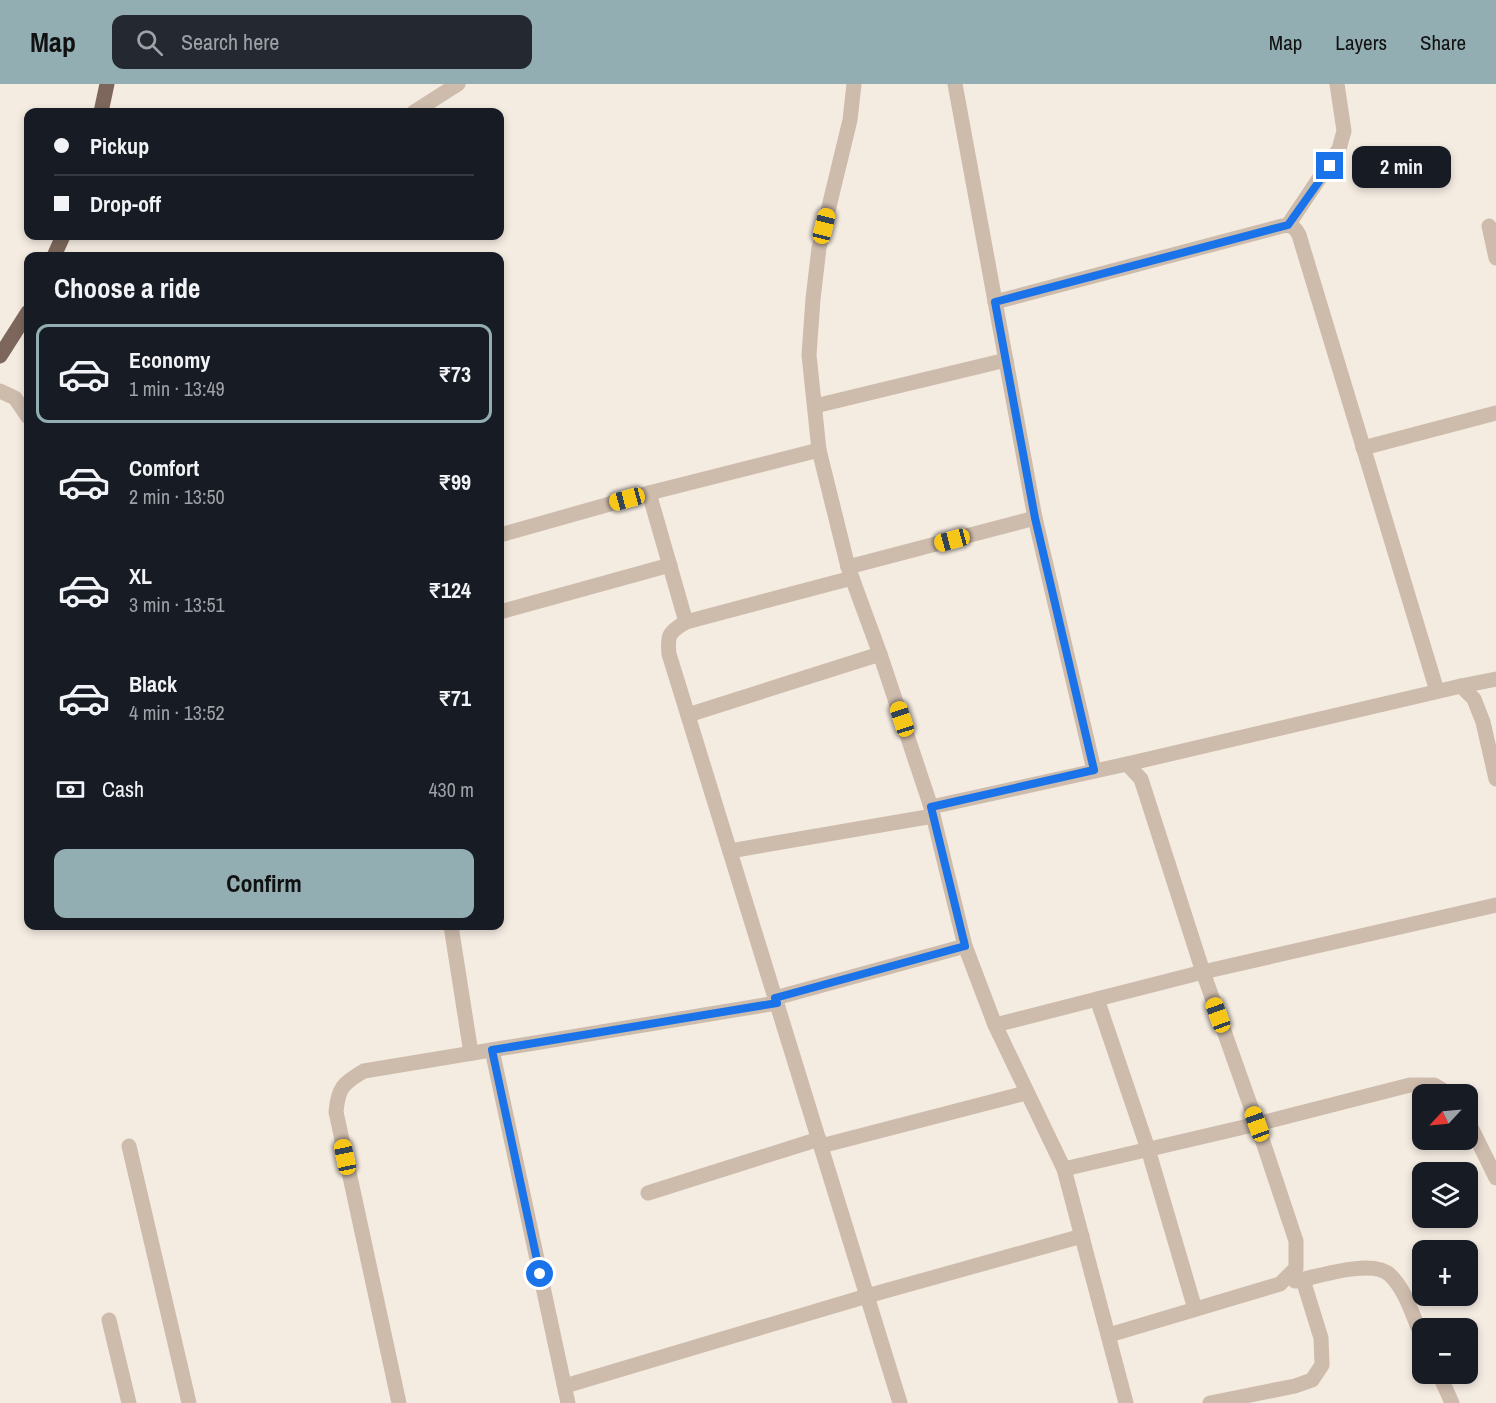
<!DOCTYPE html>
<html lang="en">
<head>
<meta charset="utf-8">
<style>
  body { margin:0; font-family:"Archivo Narrow",sans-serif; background:#242831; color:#f1f3f6; height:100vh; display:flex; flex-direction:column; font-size:22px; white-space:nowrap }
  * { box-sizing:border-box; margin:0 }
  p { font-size:20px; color:#9ea1a6 }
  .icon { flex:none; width:33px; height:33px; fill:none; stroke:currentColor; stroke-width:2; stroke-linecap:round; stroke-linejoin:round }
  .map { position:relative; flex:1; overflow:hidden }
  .drawer { position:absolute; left:24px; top:168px; width:480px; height:678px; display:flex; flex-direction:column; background:#171b24; border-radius:12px; box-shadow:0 3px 9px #0003 }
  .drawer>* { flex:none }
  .banner { position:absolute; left:24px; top:24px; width:480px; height:132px; border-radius:12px; box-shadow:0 3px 9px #0003; display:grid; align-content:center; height:132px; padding:0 30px; background:#171b24 }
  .needle { width:39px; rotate:244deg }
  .fabs { position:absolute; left:1412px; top:1000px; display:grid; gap:12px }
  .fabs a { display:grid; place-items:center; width:66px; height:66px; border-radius:12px; background:#171b24; box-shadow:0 3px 9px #0003; font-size:30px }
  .end { position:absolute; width:27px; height:27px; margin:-14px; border:8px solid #1a73e8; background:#fff; box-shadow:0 0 0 3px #fff }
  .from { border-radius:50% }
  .bubble { position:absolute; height:42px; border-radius:12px; background:#171b24; box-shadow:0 3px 9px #0003; font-size:20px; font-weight:700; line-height:42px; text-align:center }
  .car { position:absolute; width:18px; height:36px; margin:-18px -9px; border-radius:8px; box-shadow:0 0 4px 2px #0007; background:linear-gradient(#f5c518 24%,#345 0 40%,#f5c518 0 76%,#345 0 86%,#f5c518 0) }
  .banner b { display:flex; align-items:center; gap:21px; height:57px; font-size:22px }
  .banner b+b { border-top:2px solid #363941 }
  .banner i { width:15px; height:15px; background:#f1f3f6 }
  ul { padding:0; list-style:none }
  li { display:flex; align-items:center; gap:18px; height:99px; margin:0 12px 9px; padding:0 18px; border:3px solid transparent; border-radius:12px }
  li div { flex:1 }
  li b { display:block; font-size:22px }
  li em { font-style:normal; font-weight:700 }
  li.selected { border-color:#92aeb2 }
  li>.icon { width:54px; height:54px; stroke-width:1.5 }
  h2 { padding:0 30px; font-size:27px; line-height:72px }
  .pay { display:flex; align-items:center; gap:15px; height:66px; padding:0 30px; font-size:22px }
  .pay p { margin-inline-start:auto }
  .cta { display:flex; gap:12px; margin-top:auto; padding:12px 30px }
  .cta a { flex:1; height:69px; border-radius:12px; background:#92aeb2; color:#111; font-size:24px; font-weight:700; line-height:69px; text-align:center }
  header { display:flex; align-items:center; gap:36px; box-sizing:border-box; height:84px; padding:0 30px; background:#92aeb2; color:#111 }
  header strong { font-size:28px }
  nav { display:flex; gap:33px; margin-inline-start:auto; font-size:21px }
  .search { width:420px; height:54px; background:#242831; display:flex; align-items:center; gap:15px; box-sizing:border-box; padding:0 21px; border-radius:12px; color:#9ea1a6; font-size:22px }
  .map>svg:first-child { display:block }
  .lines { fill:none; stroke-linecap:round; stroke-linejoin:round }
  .street { stroke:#cdbbac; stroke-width:15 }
  .primary { stroke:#7d675c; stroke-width:15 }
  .route { stroke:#1a73e8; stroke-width:8 }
</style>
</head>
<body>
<header>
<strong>Map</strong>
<div class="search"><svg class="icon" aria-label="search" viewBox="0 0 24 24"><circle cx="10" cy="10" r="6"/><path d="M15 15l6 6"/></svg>Search here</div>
<nav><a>Map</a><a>Layers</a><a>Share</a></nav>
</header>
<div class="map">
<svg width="1496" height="1319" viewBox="0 0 1496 1319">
  <rect width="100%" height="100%" fill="#f4ebe1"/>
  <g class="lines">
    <g class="street">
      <polyline points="854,0 850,36 819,164 813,215 809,271 819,366 848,483 880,570 931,723 965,862 995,941 1064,1085 1126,1319"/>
      <polyline points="955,0 1035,434 1094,686"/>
      <polyline points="414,28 458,0"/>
      <polyline points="1288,141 1339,65 1344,47 1337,0"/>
      <polyline points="1489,142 1496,174"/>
      <path d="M995 218 1282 142C1291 140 1295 143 1299 151L1437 607"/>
      <polyline points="0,307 15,314 28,333"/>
      <polyline points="815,322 1006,276"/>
      <polyline points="1363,364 1496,329"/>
      <polyline points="649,409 686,538"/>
      <polyline points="500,451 649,409 819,366"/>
      <polyline points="848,483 1035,434"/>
      <path d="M852 494 686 538C669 548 667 551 669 570L900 1319"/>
      <polyline points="500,528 670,481"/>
      <polyline points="1461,602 1496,595"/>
      <polyline points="688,631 880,570"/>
      <polyline points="1127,680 1461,602 1474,615 1483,638 1496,695"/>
      <polyline points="931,723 1127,680 1141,695 1203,888 1257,1040 1296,1157 1296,1184 1280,1200 1109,1251"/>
      <polyline points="730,767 933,732"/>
      <polyline points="451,842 471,969"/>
      <polyline points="775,914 965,862"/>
      <polyline points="1097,915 1148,1065 1195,1225"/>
      <polyline points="995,941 1203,888 1496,821"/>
      <polyline points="492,966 568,1319"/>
      <polyline points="1467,1035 1496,1094"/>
      <polyline points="129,1062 189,1319"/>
      <polyline points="821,1062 1026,1009"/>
      <polyline points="1064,1085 1257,1040 1410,1001 1434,1001 1451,1011"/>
      <polyline points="648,1109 819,1055"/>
      <path d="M1295 1197C1317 1193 1372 1174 1390 1191 1406 1206 1413 1233 1422 1253"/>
      <polyline points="109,1236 129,1319"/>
      <polyline points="1439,1290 1452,1319"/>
      <polyline points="565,1302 867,1212 1082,1152"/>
      <path d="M399 1319 336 1028C338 1004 343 999 364 987L777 919"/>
      <polyline points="1210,1319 1295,1302 1312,1296 1322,1281 1321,1254 1303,1196"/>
    </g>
    <g class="primary">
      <polyline points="101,28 107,0"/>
      <polyline points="54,172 63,152"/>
      <polyline points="0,272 28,228"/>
    </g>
  </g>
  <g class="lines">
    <polyline class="route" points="540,1190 492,966 777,919 775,914 965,862 931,723 1094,686 1035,434 995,218 1288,141 1330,82"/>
  </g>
</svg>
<div class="fabs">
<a><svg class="needle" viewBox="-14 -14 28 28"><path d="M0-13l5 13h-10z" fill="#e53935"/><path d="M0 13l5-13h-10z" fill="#9ea1a6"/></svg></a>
<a><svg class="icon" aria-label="layers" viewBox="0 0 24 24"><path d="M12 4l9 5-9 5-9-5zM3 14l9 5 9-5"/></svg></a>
<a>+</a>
<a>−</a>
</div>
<i class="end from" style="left:540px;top:1190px"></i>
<i class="end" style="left:1330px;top:82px"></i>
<div class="bubble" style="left:1352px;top:62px;width:99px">2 min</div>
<i class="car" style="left:824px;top:142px;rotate:14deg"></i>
<i class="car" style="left:627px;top:415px;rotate:255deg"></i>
<i class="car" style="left:952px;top:456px;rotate:255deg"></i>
<i class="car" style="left:902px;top:635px;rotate:342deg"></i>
<i class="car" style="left:1218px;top:931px;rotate:340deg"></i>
<i class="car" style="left:1257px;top:1040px;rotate:340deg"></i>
<i class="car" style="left:345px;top:1073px;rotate:348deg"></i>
<div class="banner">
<b><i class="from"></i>Pickup</b>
<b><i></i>Drop-off</b>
</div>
<section class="drawer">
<h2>Choose a ride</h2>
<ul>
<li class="selected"><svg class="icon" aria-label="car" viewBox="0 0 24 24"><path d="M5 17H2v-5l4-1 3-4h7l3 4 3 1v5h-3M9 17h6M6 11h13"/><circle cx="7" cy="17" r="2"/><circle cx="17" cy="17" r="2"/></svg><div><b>Economy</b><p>1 min · 13:49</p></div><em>₹73</em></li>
<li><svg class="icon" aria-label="car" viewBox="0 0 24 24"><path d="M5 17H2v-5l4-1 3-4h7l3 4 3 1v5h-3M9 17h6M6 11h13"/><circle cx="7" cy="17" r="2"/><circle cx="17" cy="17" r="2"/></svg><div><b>Comfort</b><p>2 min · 13:50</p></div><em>₹99</em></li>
<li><svg class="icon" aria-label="car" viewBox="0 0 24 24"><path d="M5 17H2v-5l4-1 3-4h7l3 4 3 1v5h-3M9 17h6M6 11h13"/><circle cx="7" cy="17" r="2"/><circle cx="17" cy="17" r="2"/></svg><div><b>XL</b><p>3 min · 13:51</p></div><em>₹124</em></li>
<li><svg class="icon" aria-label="car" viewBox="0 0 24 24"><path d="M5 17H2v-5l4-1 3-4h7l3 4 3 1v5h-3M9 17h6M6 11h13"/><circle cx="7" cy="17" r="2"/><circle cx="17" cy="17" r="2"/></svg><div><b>Black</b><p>4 min · 13:52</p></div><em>₹71</em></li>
</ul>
<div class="pay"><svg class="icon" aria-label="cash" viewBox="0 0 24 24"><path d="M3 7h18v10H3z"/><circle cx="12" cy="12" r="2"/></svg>Cash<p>430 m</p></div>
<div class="cta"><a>Confirm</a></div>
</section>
</div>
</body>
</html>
